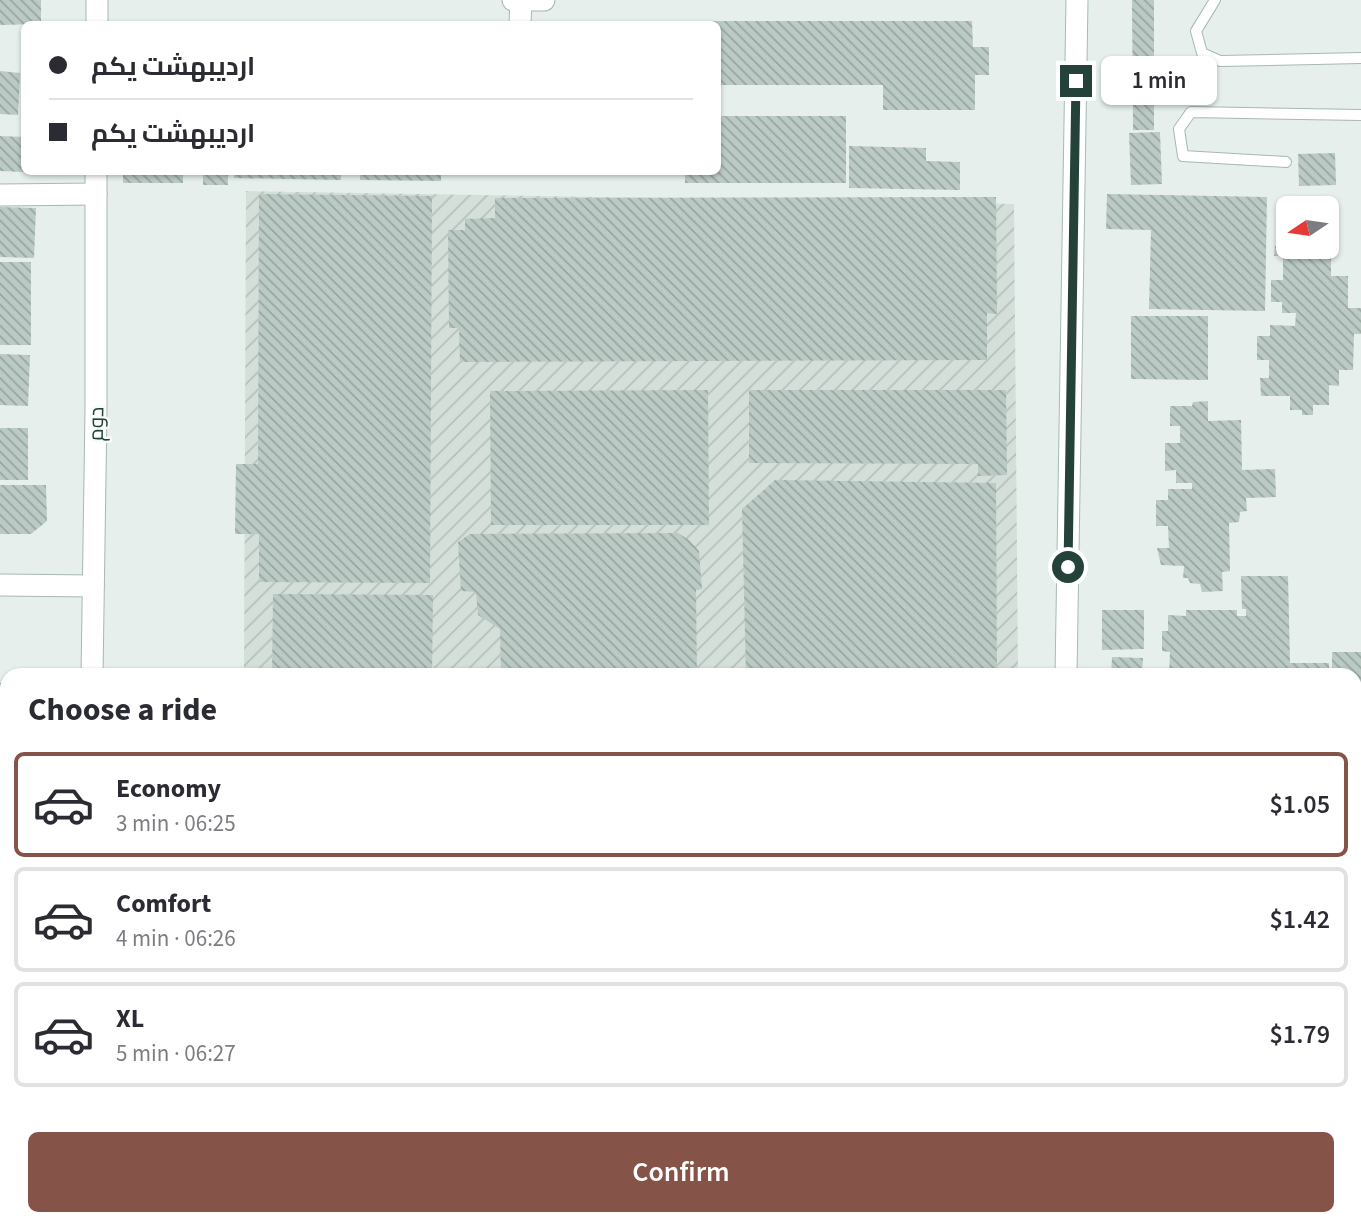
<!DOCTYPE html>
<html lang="en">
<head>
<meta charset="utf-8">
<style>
  body { margin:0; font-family:"Source Sans 3",Cairo,sans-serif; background:#f7f7f7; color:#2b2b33; height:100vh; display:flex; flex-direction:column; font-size:26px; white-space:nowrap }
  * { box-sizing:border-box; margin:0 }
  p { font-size:23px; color:#7c7c81 }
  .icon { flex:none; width:38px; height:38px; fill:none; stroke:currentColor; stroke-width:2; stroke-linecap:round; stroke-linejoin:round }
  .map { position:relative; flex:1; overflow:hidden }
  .drawer { position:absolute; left:0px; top:668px; width:1362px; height:558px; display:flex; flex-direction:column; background:#fff; border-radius:21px 21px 0 0; box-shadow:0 2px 5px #0004 }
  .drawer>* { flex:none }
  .top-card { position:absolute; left:21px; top:21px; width:700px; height:154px; border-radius:10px; box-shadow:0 2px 5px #0004; display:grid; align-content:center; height:154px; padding:0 28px; background:#fff }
  .needle { width:46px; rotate:257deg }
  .controls { position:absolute; left:1276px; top:196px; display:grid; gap:14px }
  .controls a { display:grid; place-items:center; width:63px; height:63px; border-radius:10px; background:#fff; box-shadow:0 2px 5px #0004; font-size:35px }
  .end { position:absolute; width:32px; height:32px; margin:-16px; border:9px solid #24423a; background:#fff; box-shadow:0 0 0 4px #fff }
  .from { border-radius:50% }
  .bubble { position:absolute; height:49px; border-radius:10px; background:#fff; box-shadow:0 2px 5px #0004; font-size:23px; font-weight:600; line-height:49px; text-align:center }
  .top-card b { display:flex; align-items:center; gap:24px; height:66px; font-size:26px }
  .top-card b+b { border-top:2px solid #e1e1e2 }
  .top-card i { width:18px; height:18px; background:#2b2b33 }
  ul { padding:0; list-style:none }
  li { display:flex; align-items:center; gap:21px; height:105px; margin:0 14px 10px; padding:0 14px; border:4px solid #e1e1e2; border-radius:10px }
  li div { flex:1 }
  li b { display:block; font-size:26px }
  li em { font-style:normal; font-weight:600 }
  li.selected { border-color:#855347 }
  li>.icon { width:63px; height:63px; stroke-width:1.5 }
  h2 { padding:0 28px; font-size:32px; line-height:84px }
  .primary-button { display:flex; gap:14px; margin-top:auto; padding:14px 28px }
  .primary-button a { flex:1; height:80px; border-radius:10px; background:#855347; color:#fff; font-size:28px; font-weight:600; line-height:80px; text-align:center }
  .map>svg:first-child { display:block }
  .industrial { fill:url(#industrial-furrows) }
  .building { fill:url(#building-back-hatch) }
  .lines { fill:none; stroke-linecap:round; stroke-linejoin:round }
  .lane-casing { stroke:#a8b8b2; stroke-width:12 }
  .street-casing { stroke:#a8b8b2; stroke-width:23 }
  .secondary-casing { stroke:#a4bbb3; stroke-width:23 }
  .lane { stroke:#fff; stroke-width:10 }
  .street { stroke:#fff; stroke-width:21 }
  .secondary { stroke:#fff; stroke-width:21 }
  .route { stroke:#24423a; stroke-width:9 }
  .labels { text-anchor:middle; stroke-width:5; stroke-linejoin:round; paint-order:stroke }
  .street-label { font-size:21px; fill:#24423a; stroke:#f7fbf9 }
</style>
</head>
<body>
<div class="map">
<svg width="1361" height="1226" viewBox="0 0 1361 1226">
  <defs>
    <pattern id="industrial-furrows" width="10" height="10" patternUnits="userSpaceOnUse" patternTransform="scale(1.75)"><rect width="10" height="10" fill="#d4dfda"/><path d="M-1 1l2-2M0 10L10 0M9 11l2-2" fill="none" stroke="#b6c1bc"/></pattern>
    <pattern id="building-back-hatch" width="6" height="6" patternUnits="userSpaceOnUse" patternTransform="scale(1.75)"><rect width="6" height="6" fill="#bbcac4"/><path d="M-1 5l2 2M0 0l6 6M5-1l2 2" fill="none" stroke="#98a6a0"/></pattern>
  </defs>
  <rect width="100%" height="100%" fill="#e6efeb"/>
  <g class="industrial">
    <polygon points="246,191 1014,204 1018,675 244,676"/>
    <polygon points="1354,1062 1361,1062 1361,1226 1095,1226 1095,1220 1354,1220"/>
  </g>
  <g class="building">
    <polygon points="0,0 41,0 41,24 0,25"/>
    <polygon points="1132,0 1154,0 1154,130 1133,130"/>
    <polygon points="548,21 972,21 973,47 989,47 989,75 975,75 975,110 883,110 883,85 718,85 718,24 548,24"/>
    <polygon points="0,71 20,73 18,115 0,114"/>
    <polygon points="718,116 846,116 846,183 685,183 685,172 718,172"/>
    <polygon points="1160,132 1162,184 1131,185 1129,133"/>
    <polygon points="0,136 24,137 24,172 0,171"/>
    <polygon points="849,146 926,148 926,161 960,162 960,190 849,188"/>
    <polygon points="1335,153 1336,185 1299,186 1298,154"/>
    <rect x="123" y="172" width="60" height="11"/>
    <rect x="203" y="172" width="25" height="13"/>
    <polygon points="234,172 341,172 341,180 234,178"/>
    <polygon points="360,172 441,172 441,181 360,180"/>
    <polygon points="259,194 432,196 430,583 259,582 259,534 235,534 236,464 258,464"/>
    <polygon points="1107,194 1267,197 1265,311 1149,309 1151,230 1106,229"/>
    <polygon points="996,197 997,314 987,313 987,360 460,362 459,328 449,328 448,230 465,230 465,219 495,218 495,198"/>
    <polygon points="0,207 36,208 34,258 0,257"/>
    <polygon points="1326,218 1331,218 1331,276 1348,276 1348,308 1361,308 1361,334 1354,334 1353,370 1339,370 1339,386 1329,385 1329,405 1313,405 1313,415 1302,415 1302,410 1290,410 1290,396 1261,396 1260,378 1269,378 1269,360 1257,360 1257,336 1270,336 1270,325 1295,326 1296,313 1282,313 1282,302 1271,302 1271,280 1283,280 1283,256 1274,256 1275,246 1283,247 1283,242 1288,243 1288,247 1326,247"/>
    <rect x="0" y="262" width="31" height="83"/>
    <polygon points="1131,316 1208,316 1208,380 1131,379"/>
    <polygon points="0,354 30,355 28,406 0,405"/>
    <polygon points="708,390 709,525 491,525 490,391"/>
    <polygon points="749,390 1006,390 1007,475 978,476 978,464 749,463"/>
    <polygon points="1208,401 1208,421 1241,420 1242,470 1275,469 1276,497 1246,498 1247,511 1240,512 1239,522 1229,523 1230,571 1222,572 1223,591 1202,592 1200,584 1190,583 1188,578 1183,578 1184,566 1161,565 1157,548 1169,548 1168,526 1156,526 1156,500 1168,500 1168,489 1192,489 1192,483 1176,483 1176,470 1165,471 1165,443 1180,443 1180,426 1170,426 1170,406 1192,406 1193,402"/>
    <rect x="0" y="428" width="28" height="52"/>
    <polygon points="775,480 996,483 997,676 746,676 742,509"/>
    <polygon points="0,485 46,485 47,521 31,534 0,534"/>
    <polygon points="678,533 689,540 699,551 702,589 696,590 697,676 501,676 500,629 478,615 476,592 461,591 458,542 470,534"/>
    <polygon points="1241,576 1288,576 1290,663 1329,663 1329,676 1169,676 1170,652 1162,651 1162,631 1168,631 1168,615 1186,616 1186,610 1237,610 1237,616 1246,616 1246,609 1242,609"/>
    <polygon points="273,594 433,595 432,676 272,676"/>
    <polygon points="1102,610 1144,610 1144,649 1102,650"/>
    <polygon points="1332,652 1361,652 1361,707 1354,707 1354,676 1349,676 1349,671 1332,670"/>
    <polygon points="1112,657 1143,658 1142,676 1111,676"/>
    <rect x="0" y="683" width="7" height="42"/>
    <polygon points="1356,724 1361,724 1361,755 1355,755"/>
    <polygon points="0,729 7,730 7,780 0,779"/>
    <polygon points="0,791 5,791 4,835 0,835"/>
    <rect x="1354" y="805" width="7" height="85"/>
    <rect x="85" y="1220" width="24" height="6"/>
    <rect x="1160" y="1220" width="29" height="6"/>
    <polygon points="1224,1220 1304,1220 1303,1226 1224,1226"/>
  </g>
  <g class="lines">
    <g class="lane-casing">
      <g id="lane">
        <polyline points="1215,0 1196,31 1202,53 1220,61 1361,58"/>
        <polyline points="1286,162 1183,156 1179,129 1191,112 1361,115"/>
        <polyline points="310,1220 310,1226"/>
      </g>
    </g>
    <g class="street-casing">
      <g id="street">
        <polyline points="513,0 544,0"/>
        <polyline points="97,24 97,0"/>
        <polyline points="520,24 521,0"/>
        <polyline points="0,195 96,194"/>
        <polyline points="0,585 93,586"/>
        <polyline points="92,676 96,409 96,172"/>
      </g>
    </g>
    <g class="secondary-casing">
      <g id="secondary">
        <polyline points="1066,676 1077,0"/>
        <polyline points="1354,971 1361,971"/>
        <polyline points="0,979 7,993"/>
        <polyline points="1354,1013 1361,1013"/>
        <polyline points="0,1020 7,1019"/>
        <polyline points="1023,1226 1023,1220"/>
        <polyline points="1060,1226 1060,1220"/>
      </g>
    </g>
    <use href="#lane" class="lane"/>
    <use href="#street" class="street"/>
    <use href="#secondary" class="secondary"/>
  </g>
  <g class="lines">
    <polyline class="route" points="1068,567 1076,81"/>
  </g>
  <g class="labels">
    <g class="street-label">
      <text transform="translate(96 424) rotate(-89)" y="7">دوم</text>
    </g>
  </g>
</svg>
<div class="controls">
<a><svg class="needle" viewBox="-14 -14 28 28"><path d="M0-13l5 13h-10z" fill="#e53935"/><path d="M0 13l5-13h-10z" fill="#7c7c81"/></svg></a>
</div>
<i class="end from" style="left:1068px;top:567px"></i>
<i class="end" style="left:1076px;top:81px"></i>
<div class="bubble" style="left:1101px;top:56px;width:116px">1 min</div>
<div class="top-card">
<b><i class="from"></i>اردیبهشت یکم</b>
<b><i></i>اردیبهشت یکم</b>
</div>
<section class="drawer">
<h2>Choose a ride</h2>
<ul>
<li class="selected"><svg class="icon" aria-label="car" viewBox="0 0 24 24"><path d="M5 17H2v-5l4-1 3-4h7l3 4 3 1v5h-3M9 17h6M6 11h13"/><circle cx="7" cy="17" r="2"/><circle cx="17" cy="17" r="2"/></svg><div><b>Economy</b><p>3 min · 06:25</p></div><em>$1.05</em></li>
<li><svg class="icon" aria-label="car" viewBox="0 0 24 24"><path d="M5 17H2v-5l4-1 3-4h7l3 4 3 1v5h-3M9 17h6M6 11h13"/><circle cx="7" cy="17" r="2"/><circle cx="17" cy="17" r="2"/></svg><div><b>Comfort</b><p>4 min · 06:26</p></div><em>$1.42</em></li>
<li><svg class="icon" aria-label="car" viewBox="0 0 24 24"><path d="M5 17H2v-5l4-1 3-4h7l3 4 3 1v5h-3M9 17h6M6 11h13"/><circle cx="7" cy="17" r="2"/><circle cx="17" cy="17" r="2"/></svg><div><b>XL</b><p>5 min · 06:27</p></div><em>$1.79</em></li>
</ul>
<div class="primary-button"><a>Confirm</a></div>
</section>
</div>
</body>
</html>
